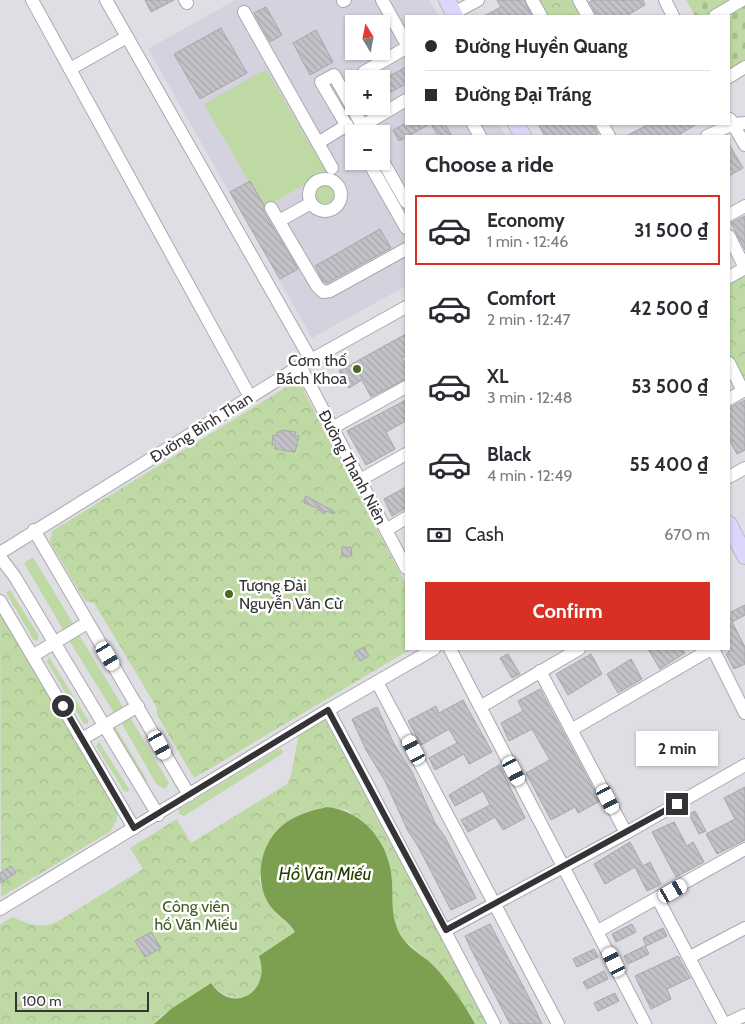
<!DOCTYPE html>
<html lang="en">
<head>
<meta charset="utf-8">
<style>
  body { margin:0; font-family:Cabin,sans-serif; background:#f2f2f3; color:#2b2b33; height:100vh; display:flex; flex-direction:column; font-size:19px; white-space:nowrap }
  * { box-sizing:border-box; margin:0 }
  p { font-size:16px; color:#7c7c81 }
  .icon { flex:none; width:28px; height:28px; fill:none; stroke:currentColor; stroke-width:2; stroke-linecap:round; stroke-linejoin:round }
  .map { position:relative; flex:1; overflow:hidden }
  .drawer { position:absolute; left:405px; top:135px; width:325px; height:515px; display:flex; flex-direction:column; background:#fff; border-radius:0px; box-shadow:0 1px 4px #0004 }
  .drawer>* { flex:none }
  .hud { position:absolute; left:405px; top:15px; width:325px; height:110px; border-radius:0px; box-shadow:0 1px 4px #0004; display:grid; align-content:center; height:110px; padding:0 20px; background:#fff }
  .needle { width:32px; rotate:350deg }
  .fabs { position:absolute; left:345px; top:15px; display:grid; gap:10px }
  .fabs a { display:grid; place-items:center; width:45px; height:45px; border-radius:0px; background:#fff; box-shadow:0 1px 4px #0004; font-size:25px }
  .scale { position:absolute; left:15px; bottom:12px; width:134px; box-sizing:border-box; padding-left:5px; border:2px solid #343436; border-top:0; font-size:14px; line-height:18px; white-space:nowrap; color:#343436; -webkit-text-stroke:4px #fff; paint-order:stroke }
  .end { position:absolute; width:22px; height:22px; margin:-11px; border:6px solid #343436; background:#fff; box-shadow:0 0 0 2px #fff }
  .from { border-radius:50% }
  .bubble { position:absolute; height:35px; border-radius:0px; background:#fff; box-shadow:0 1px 4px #0004; font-size:16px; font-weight:700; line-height:35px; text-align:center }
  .car { position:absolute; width:15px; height:30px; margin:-15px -8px; border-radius:6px; box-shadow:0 0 4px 1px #0007; background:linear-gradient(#fff 24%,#345 0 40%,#fff 0 76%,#345 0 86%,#fff 0) }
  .hud b { display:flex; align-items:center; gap:18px; height:48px; font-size:19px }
  .hud b+b { border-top:1px solid #e1e1e2 }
  .hud i { width:12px; height:12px; background:#2b2b33 }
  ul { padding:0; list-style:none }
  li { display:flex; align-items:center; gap:15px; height:70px; margin:0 10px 8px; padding:0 10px; border:2px solid transparent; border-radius:0px }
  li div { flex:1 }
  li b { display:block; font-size:19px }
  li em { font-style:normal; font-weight:700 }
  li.current { border-color:#d93025 }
  li>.icon { width:45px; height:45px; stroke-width:1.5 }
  h2 { padding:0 20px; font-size:22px; line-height:60px }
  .pay { display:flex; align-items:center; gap:12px; height:55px; padding:0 20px; font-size:19px }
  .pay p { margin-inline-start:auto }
  .primary-button { display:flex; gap:10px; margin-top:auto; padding:10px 20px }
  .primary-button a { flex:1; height:58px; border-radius:0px; background:#d93025; color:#fff; font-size:20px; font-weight:700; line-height:58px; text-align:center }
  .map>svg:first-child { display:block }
  .built { fill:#d5d2df; fill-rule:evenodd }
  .green { fill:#bfd9a4 }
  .forest { fill:url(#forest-crowns) }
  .cemetery { fill:url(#cemetery-stones) }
  .water { fill:#7ca050 }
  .building { fill:url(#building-back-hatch); stroke:#a7a6ab }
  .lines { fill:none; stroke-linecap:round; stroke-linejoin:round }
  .minor-casing { stroke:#a9a8ae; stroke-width:14 }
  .major-casing { stroke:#bababb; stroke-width:18 }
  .minor { stroke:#fff; stroke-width:12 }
  .major { stroke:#ded5fa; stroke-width:16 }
  .route { stroke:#343436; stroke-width:6 }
  .poi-dot { fill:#4a691e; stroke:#fff; stroke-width:2 }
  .labels { text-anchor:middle; stroke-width:5; stroke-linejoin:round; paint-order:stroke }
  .poi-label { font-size:16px; fill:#343436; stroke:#fff; text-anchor:end }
  .street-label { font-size:16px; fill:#343436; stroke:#fff }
  .park-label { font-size:16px; fill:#405920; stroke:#fff }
  .water-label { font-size:18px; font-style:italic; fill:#273d00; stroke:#fff }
</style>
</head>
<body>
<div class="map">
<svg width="745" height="1024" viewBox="0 0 745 1024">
  <defs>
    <pattern id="forest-crowns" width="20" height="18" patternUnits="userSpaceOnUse" patternTransform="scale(1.25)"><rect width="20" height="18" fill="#bfd9a4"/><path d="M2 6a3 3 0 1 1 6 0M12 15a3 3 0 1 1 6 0" fill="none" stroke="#a5bb8e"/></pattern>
    <pattern id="cemetery-stones" width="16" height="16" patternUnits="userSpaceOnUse" patternTransform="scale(1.25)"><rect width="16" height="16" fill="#bfd9a4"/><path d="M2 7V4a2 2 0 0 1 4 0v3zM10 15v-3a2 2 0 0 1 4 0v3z" fill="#a5bb8e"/></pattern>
    <pattern id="building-back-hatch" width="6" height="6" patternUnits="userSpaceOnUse" patternTransform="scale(1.25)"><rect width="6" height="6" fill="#c3c2c8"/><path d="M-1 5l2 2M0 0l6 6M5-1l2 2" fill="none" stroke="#a8a7ac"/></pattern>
  </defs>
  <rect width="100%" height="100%" fill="#dfdee4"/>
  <path class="built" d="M235 0H429L439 16H406V124H499L506 136H406V286L312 338 148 49ZM354 24H381V51H354ZM354 79H381V106H354ZM354 134H381V161H354Z"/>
  <g class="green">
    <polygon points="266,69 326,172 264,208 204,104"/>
    <circle cx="324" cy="195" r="13"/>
    <polygon points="33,557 74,625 64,631 24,563"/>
    <polygon points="10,590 39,636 37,641 33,639 8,596 6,592"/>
    <polygon points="79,635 123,707 114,713 69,640"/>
    <polygon points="49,657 88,720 88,724 84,724 47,662"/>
    <polygon points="130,717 169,783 165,789 157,785 121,722"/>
    <polygon points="115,726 147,780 146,785 109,729"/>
    <polygon points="99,742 129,789 128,792 124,791 96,746"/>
    <polygon points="280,748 283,751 282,754 184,816 179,814 179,809"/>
  </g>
  <g class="forest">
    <polygon points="535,0 575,0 584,16 544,16"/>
    <polygon points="745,268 745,390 729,363 729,277"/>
    <polygon points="298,380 406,584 406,649 411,649 194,778 157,715 157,708 94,603 85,601 50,542 52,531"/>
    <polygon points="0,609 118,809 117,819 111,831 1,897"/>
    <path d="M324 718 487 1024H475L435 966 405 941 394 924 391 904 392 879 387 856 378 837 347 810 327 807 306 812 289 821 259 879 267 901 295 932 259 956C272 994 236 1013 210 983L160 1017 154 1024H0V925L12 917C28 924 41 929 57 922L143 869 130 848 177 819 191 843 287 784 291 775 299 733Z"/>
  </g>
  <g class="cemetery">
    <polygon points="686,0 734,0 707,16 695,16"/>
    <polygon points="745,4 745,61 729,73 729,16 724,16"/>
  </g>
  <path class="water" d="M327 807C364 811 390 843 392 881 393 903 390 921 404 940 412 951 426 957 435 967 450 984 464 1004 475 1024H154L171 1009 211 983C232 1015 272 993 259 956L295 932C288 920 274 914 267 901 253 873 263 836 290 820 302 813 314 810 327 807Z"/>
  <g class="building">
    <polygon points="145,0 174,0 151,12"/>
    <polygon points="497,0 524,0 532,16 484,16 501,7"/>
    <polygon points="593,0 643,0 645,5 626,16 597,16 589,2"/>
    <polygon points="266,7 282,35 270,42 254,13"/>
    <polygon points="221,28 247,73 200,99 174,54"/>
    <polygon points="316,30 333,62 310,75 293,43"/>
    <polygon points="406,67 406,84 391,92 384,79"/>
    <polygon points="404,124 430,124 399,141 393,130"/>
    <polygon points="431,124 445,124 452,136 438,136"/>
    <polygon points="538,124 593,124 598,134 594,136 545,136"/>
    <polygon points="649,124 697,124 680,134 681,136 626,136"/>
    <polygon points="729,144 743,168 729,176"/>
    <polygon points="250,181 264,205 264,212 298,269 280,279 230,192"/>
    <polygon points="745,216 745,250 731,223"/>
    <polygon points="380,229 391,248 327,283 323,281 315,266"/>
    <polygon points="406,334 406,356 402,358 406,365 406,379 371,397 362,380 349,388 339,371"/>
    <polygon points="406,400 406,421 386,432 395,449 366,465 347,431"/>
    <polygon points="745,400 745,450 737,454 729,439 729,408"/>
    <polygon points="282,430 296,432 295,435 299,436 295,452 275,449 275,444 272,444 273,435 276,436 277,432 282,432"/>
    <polygon points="406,487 406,508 392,516 384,499"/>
    <polygon points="306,496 335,512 334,514 326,511 324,514 318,508 304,503"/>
    <polygon points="342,547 351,547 352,556 342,556"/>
    <polygon points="745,605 745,615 732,622 745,647 745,664 734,669 726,654 729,652 729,613"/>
    <polygon points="364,647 369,656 360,661 354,652"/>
    <polygon points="648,649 682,649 685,653 660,669"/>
    <polygon points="508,654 520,674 512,678 500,658"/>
    <polygon points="591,654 602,674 568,695 556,674"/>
    <polygon points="631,659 642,679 618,693 607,674"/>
    <polygon points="540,689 600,801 578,813 575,807 551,820 526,773 550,760 532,729 509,741 501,723 523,711 518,701"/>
    <polygon points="463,700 492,752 469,764 464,754 435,770 429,758 457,743 449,729 421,745 408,721 436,706 439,713"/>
    <polygon points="377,707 393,742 412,772 435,823 445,837 476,898 451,910 418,846 408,831 385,781 366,750 352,719"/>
    <polygon points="499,765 525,818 503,830 495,817 468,832 461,820 490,805 483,791 455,806 449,795"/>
    <polygon points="745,787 745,840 717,854 706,834 735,819 724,798"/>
    <polygon points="695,811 706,831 699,834 689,814"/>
    <polygon points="674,822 687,846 693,842 704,862 676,877 652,832"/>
    <polygon points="630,842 643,866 650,862 661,884 647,891 635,867 605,884 594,864"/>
    <polygon points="11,866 16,873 0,883 0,873"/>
    <polygon points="490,924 533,1005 542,1024 510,1024 471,949 465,936"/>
    <polygon points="632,924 636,932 616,942 612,934"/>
    <polygon points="663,928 667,936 646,946 643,938"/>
    <polygon points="151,932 161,948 145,957 135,941"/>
    <polygon points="645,946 649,954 628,964 624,956"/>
    <polygon points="594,949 598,957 577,967 573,959"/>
    <polygon points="678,956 690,978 667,989 671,999 651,1009 635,976"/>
    <polygon points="604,971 608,979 587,989 583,982"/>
    <polygon points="615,993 619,1001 598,1011 594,1003"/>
  </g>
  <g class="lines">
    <g class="minor-casing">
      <g id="minor">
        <polyline points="32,0 250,397"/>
        <polyline points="106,0 311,360"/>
        <polyline points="185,0 187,3"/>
        <polyline points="382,0 406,43"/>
        <polyline points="532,0 541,16"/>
        <polyline points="579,0 588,16"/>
        <polyline points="665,0 673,16"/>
        <polyline points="343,1 345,0"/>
        <polyline points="244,12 332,168"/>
        <polyline points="454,13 478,0"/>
        <polyline points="715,16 742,0"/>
        <polyline points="70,69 127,37"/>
        <polyline points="729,77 745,67"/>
        <polyline points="368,79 364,72 406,48"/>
        <polyline points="730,119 745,145"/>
        <polyline points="473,124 480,136"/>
        <polyline points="602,124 609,136"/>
        <polyline points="357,129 406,100"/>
        <polyline points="707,136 733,124 745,123"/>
        <polyline points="354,138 321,82 334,75 367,134"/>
        <polyline points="318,143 347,125"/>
        <polyline points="381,158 406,202"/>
        <polyline points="368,161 406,228"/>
        <circle cx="325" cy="195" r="16"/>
        <polyline points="271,208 317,286 323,292 330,291 406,249"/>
        <polyline points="729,215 745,206"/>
        <polyline points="279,221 311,203"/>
        <polyline points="729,236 745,268 729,277"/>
        <polyline points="729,363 743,391 729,399"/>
        <polyline points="300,366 406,568"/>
        <polyline points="332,428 406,387"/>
        <polyline points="729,477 745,468"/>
        <polyline points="360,480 406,454"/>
        <polyline points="34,530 189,795"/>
        <polyline points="386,530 406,518"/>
        <polyline points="0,553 300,366 406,307"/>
        <polyline points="0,557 15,577 158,815"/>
        <polyline points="0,601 134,828"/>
        <polyline points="450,649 645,1024"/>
        <polyline points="713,649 745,713"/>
        <polyline points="34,655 87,623"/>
        <polyline points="540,671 626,833"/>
        <polyline points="377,682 558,1024"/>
        <polyline points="480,707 579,649"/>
        <polyline points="328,710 494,1024"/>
        <polyline points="571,730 711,649"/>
        <polyline points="82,739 138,706"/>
        <polyline points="658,899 724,1024"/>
        <polyline points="0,909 328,710 434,649"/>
        <polyline points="446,930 626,833 745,765"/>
        <polyline points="598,931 745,849"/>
        <polyline points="690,957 745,928"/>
        <polyline points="726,1024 745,1015"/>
      </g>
    </g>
    <g class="major-casing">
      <g id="major">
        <polyline points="447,0 455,16"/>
        <polyline points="516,124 523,136"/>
        <polyline points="729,524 745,556"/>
      </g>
    </g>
    <use href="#minor" class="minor"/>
    <use href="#major" class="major"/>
  </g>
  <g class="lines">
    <polyline class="route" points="63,706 134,828 328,710 446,930 677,804"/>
  </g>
  <g class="poi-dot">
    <circle cx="357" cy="369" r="5"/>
    <circle cx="229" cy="594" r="5"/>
  </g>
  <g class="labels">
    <g class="poi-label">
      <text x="347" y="366">Cơm thố<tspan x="347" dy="18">Bách Khoa</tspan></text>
      <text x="239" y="591" text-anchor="start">Tượng Đài<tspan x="239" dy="18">Nguyễn Văn Cừ</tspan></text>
    </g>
    <g class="street-label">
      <text transform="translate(201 427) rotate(-32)" y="6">Đường Bình Than</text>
      <text transform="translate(353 467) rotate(62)" y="6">Đường Thanh Niên</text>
    </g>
    <g class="park-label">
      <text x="196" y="912">Công viên<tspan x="196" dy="18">hồ Văn Miếu</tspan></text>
    </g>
    <g class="water-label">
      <text x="325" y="880">Hồ Văn Miếu</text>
    </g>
  </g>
</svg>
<div class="fabs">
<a><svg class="needle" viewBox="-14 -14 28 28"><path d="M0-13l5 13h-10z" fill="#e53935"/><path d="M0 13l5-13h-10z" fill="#7c7c81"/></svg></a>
<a>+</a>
<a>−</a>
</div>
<div class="scale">100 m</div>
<i class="end from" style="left:63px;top:706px"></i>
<i class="end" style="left:677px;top:804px"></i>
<div class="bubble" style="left:636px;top:731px;width:82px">2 min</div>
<i class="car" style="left:108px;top:656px;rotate:149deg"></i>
<i class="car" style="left:160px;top:745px;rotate:151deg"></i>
<i class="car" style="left:414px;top:750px;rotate:332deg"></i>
<i class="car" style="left:514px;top:771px;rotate:152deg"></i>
<i class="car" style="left:608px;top:799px;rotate:152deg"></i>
<i class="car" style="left:673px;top:891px;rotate:60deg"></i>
<i class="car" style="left:614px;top:962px;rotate:333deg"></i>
<div class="hud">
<b><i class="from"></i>Đường Huyền Quang</b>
<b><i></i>Đường Đại Tráng</b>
</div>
<section class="drawer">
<h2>Choose a ride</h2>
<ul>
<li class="current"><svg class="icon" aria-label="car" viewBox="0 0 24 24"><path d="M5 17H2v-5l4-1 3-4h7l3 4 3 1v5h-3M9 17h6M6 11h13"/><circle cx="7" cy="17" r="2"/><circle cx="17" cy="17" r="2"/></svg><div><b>Economy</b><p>1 min · 12:46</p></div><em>31 500 ₫</em></li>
<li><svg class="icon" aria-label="car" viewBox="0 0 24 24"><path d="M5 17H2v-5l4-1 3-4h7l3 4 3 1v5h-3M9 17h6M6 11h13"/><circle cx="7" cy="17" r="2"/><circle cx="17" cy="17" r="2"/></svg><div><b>Comfort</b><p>2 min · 12:47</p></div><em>42 500 ₫</em></li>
<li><svg class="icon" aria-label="car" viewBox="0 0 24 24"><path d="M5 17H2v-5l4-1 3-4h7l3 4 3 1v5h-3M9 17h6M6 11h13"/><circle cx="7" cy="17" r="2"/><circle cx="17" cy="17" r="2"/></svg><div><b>XL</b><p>3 min · 12:48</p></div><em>53 500 ₫</em></li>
<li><svg class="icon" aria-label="car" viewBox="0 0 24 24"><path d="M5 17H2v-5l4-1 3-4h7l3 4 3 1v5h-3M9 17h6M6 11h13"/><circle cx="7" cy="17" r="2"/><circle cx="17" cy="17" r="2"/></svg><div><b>Black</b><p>4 min · 12:49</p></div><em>55 400 ₫</em></li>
</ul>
<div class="pay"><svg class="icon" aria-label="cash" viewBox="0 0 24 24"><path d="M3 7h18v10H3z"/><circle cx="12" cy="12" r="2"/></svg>Cash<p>670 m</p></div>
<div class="primary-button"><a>Confirm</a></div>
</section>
</div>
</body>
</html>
